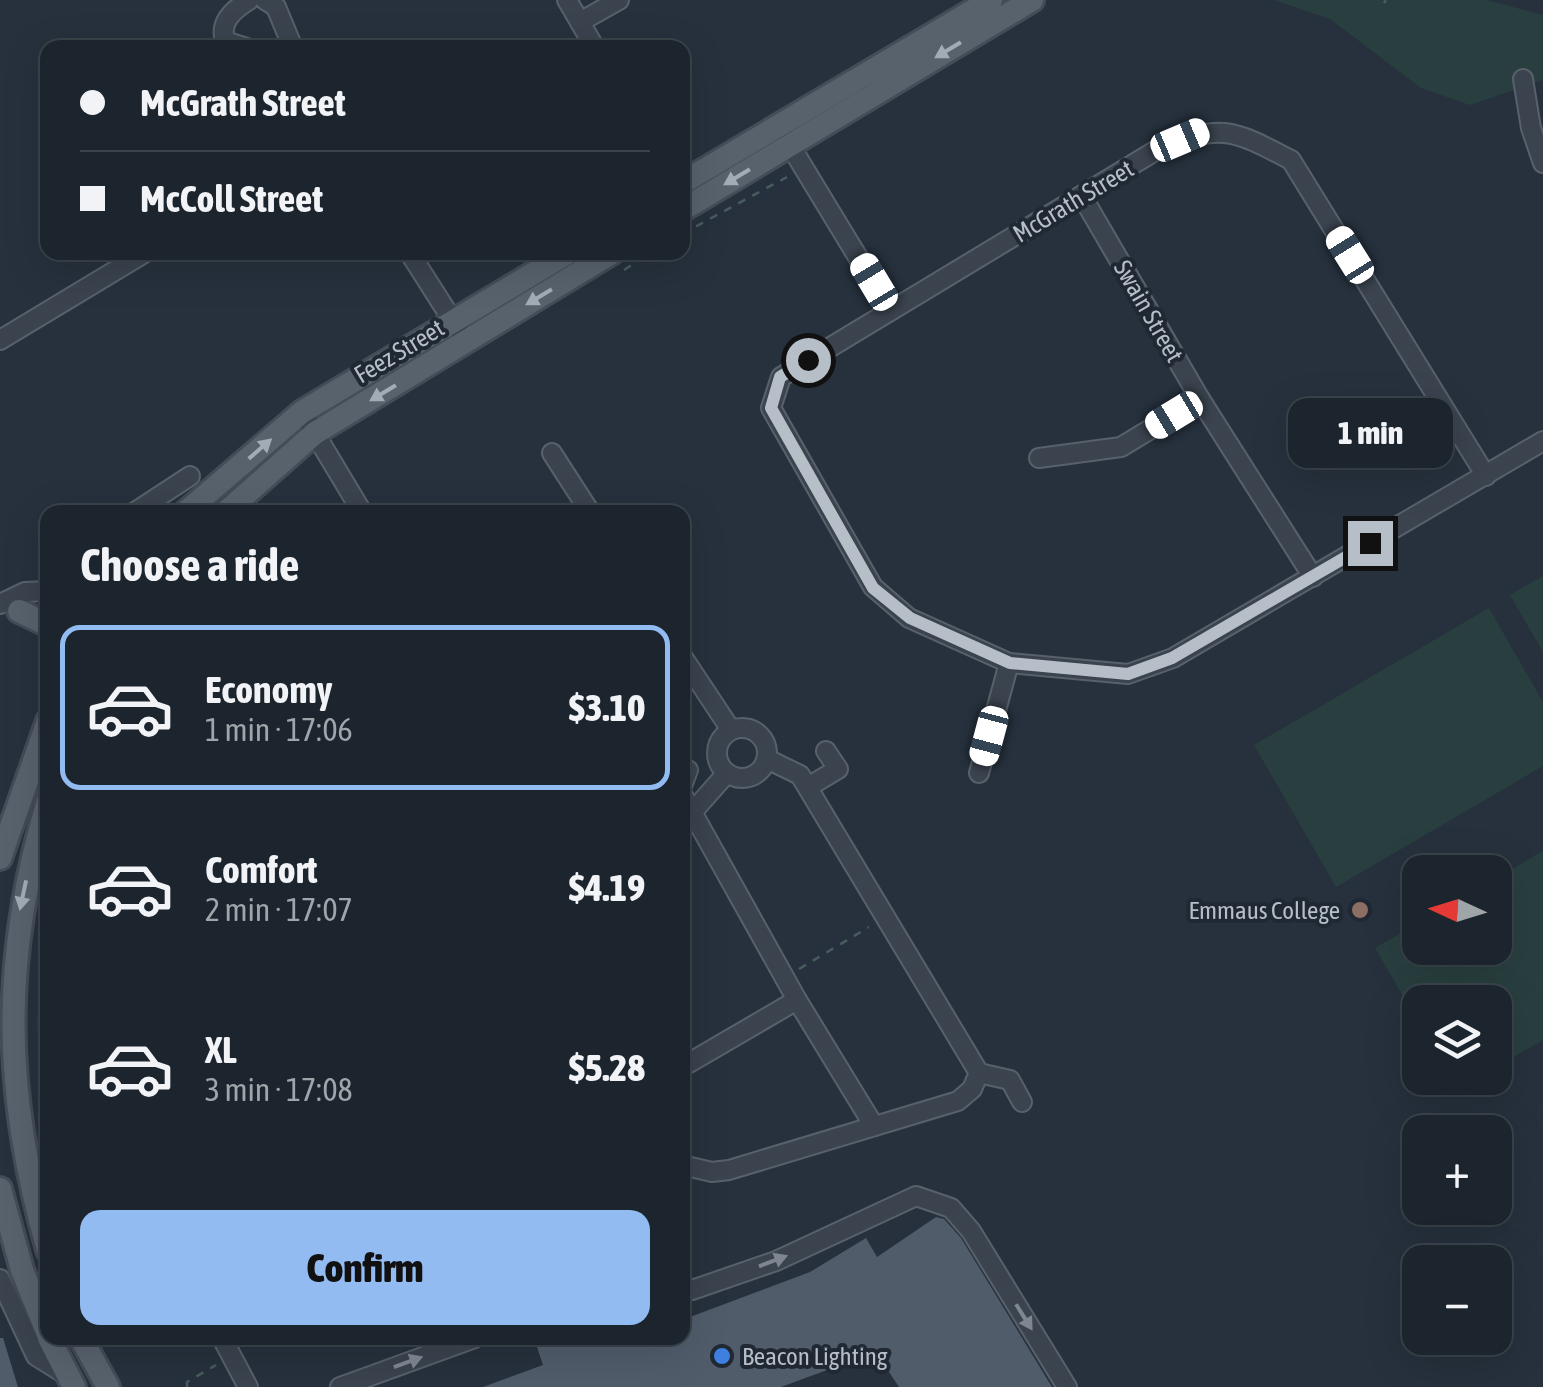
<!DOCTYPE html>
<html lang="en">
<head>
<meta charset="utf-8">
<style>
  body { margin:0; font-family:"Asap Condensed",sans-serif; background:#29313a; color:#f1f3f6; height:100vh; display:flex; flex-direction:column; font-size:38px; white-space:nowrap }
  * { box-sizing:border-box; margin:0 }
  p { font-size:32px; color:#a0a5aa }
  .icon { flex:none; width:55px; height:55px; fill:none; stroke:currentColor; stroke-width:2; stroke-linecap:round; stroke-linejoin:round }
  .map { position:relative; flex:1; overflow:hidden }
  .panel { position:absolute; left:40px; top:505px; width:650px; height:840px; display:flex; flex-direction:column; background:#1c252e; border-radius:20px; box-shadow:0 10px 40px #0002,0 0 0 2px #3a424a }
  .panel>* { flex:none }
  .guide { position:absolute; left:40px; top:40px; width:650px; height:220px; border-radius:20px; box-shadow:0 10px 40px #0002,0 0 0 2px #3a424a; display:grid; align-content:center; height:220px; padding:0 40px; background:#1c252e }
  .needle { width:65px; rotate:274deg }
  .buttons { position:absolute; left:1402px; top:855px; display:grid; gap:20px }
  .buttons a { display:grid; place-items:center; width:110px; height:110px; border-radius:20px; background:#1c252e; box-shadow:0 10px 40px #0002,0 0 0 2px #3a424a; font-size:50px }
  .end { position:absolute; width:45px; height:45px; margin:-22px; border:12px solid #b6bec8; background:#111; box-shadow:0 0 0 5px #111 }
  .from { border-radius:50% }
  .bubble { position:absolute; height:70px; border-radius:20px; background:#1c252e; box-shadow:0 10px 40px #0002,0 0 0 2px #3a424a; font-size:32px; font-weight:800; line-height:70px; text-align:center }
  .car { position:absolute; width:30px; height:60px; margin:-30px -15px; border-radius:12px; box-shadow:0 0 8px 2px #0007; background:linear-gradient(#fff 24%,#345 0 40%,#fff 0 76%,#345 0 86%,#fff 0) }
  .guide b { display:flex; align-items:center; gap:35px; height:95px; font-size:38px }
  .guide b+b { border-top:2px solid #3a424a }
  .guide i { width:25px; height:25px; background:#f1f3f6 }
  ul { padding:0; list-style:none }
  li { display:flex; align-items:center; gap:30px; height:165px; margin:0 20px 15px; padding:0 20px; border:5px solid transparent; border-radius:20px }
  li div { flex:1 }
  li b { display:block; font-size:38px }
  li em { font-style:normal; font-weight:800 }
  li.selected { border-color:#92bbf2 }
  li>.icon { width:90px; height:90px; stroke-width:1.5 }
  h2 { padding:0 40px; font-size:45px; line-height:120px }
  .button { display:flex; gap:20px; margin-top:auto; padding:20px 40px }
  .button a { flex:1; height:115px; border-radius:20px; background:#92bbf2; color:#111; font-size:40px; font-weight:800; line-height:115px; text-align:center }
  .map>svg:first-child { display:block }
  .green { fill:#293f3f }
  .building { fill:#515c6b }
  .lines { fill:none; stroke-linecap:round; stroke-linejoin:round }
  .minor-casing { stroke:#58616b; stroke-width:22 }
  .major-casing { stroke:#434c57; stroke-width:28 }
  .path { stroke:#485c5d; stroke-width:2.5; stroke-dasharray:8 8; stroke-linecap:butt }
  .minor { stroke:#3a434e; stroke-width:18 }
  .major { stroke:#58626d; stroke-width:22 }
  .oneway { fill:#a3acb6 }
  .oneway2 { fill:#7e8791 }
  .route { stroke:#b6bec8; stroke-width:12 }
  .education-dot { fill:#8d6e63; stroke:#1f2833; stroke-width:4 }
  .shop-dot { fill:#3f7fe0; stroke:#1f2833; stroke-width:4 }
  .labels { text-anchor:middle; stroke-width:8; stroke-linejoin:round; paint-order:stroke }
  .street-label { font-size:25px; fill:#b6bec8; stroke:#1f2833 }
  .poi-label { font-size:25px; fill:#b6bec8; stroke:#1f2833; text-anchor:end }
</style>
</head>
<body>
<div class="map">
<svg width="1543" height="1387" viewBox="0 0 1543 1387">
  <rect width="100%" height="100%" fill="#26313d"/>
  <g class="green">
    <polygon points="1274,0 1487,0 1543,15 1543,80 1470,105 1421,88 1330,19"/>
    <polygon points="1543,576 1543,652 1510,595"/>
    <polygon points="1489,608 1543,702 1543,766 1336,887 1254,745"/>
    <polygon points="1543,851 1543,1040 1495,1068 1495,1002 1420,1002 1420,1026 1375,948 1420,922 1420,948 1495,948 1495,879"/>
    <polygon points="40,976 48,978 47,1145 37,1024"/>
  </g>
  <g class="building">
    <polygon points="936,1217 944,1219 961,1238 1052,1387 899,1387 887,1369 857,1359 781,1387 483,1387 543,1365 534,1338 682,1338 682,1320 810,1272 866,1238 877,1257"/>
    <polygon points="0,1338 3,1338 18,1387 0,1387"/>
  </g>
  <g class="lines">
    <g class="minor-casing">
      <g id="minor">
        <polyline points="265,0 276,7 293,48"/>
        <polyline points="567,0 595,48"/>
        <polyline points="580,22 619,0"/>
        <path d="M247 48 225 41C219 22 233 10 249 0"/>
        <polyline points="1523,79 1531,128 1543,163"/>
        <polyline points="785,137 890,310"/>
        <polyline points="1083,198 1200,399 1313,577"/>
        <polyline points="409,252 458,329"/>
        <polyline points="0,340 146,252"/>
        <polyline points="302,412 362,512"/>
        <polyline points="552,453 590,512"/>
        <polyline points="1039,458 1121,447 1200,399"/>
        <path d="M1486 476 1291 160C1230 128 1220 123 1155 151L781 377 771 408 873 587 909 618 1009 663 1128 674 1173 658 1543 441"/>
        <polyline points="135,512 190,476"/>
        <polyline points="0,604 25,592 48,591"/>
        <polyline points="682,656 731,730"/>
        <circle cx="742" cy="753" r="25"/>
        <polyline points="979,773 1009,663"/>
        <polyline points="682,786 688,770"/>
        <polyline points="808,787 838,769 826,751"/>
        <polyline points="682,794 797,1000 874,1126"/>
        <polyline points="688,817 727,773"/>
        <polyline points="689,1063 797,1000"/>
        <polyline points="979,1073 1010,1080 1022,1102"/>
        <polyline points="682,1165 712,1172 729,1170 958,1101 972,1089 979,1073 800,775 767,759"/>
        <polyline points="0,1279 36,1356 68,1376"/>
        <polyline points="682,1285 692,1290 776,1261 916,1196 951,1208 971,1231 1067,1387"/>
        <polyline points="222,1338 248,1387"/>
        <polyline points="340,1387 475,1338"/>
      </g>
    </g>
    <g class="major-casing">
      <g id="major">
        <polyline points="682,183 991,0"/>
        <polyline points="682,210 1032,0"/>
        <polyline points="186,512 302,412 569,252"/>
        <polyline points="226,512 315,433 613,252"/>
        <polyline points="19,611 48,625"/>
        <path d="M48 801C1 959 3 1091 48 1250"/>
        <polyline points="0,858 48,721"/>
        <polyline points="0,1189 22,1270 48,1334"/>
        <polyline points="49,1338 74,1387"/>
        <polyline points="81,1338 108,1387"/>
      </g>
    </g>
    <g class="path">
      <polyline points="1384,3 1386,0"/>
      <polyline points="682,234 787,177"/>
      <polyline points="624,270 652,252"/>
      <polyline points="799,969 869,927"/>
      <polyline points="40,1112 48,1104"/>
      <polyline points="187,1387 187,1382 216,1365"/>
    </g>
    <use href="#minor" class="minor"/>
    <use href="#major" class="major"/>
  </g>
  <defs><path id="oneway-solid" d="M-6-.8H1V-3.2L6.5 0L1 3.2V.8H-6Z" transform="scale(2.5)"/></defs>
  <g class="oneway">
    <use href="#oneway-solid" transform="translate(948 50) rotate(149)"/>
    <use href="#oneway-solid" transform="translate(737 177) rotate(149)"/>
    <use href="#oneway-solid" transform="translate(539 297) rotate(149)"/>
    <use href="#oneway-solid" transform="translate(383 393) rotate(149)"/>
    <use href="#oneway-solid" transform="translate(260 449) rotate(-41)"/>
    <use href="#oneway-solid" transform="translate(23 895) rotate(102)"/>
  </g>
  <g class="oneway2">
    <use href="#oneway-solid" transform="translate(773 1261) rotate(-21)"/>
    <use href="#oneway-solid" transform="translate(1024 1317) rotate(58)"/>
    <use href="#oneway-solid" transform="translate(408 1362) rotate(-20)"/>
  </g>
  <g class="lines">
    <polyline class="route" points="808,360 780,377 771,408 873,588 910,618 1010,663 1128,674 1172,658 1370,543"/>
  </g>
  <circle class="education-dot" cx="1360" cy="910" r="10"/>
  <circle class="shop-dot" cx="722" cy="1356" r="10"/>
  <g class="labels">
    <g class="street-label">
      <text transform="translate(1073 201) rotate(-31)" y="9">McGrath Street</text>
      <text transform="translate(1149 311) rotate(60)" y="9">Swain Street</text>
      <text transform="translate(399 351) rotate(-31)" y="9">Feez Street</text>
    </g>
    <g class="poi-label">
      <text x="1340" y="919">Emmaus College</text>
      <text x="742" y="1365" text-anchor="start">Beacon Lighting</text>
    </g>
  </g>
</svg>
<div class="buttons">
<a><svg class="needle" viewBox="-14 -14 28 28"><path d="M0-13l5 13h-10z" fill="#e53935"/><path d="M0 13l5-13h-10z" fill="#a0a5aa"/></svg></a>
<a><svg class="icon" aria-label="layers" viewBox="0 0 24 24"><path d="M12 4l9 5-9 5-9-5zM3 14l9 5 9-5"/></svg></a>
<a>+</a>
<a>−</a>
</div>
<i class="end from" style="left:808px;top:360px"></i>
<i class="end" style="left:1370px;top:543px"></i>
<div class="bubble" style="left:1288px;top:398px;width:165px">1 min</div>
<i class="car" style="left:1180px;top:140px;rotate:67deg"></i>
<i class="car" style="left:1350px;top:255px;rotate:328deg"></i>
<i class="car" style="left:874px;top:282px;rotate:329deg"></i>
<i class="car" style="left:1174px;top:415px;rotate:239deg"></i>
<i class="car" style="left:989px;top:736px;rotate:195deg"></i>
<div class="guide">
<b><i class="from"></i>McGrath Street</b>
<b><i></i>McColl Street</b>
</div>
<section class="panel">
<h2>Choose a ride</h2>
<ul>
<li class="selected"><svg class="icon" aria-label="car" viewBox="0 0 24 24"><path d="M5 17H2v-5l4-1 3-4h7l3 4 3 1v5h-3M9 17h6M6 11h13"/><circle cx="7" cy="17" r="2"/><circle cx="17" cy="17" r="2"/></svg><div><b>Economy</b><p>1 min · 17:06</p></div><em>$3.10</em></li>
<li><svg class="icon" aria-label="car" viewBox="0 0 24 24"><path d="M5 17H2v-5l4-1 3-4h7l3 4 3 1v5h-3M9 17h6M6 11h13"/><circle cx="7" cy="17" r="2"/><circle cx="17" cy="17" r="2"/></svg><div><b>Comfort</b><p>2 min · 17:07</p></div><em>$4.19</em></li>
<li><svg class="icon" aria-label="car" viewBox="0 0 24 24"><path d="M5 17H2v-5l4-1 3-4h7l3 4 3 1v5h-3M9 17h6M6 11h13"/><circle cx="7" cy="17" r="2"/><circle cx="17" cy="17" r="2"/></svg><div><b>XL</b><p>3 min · 17:08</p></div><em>$5.28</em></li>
</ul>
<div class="button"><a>Confirm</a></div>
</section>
</div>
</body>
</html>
